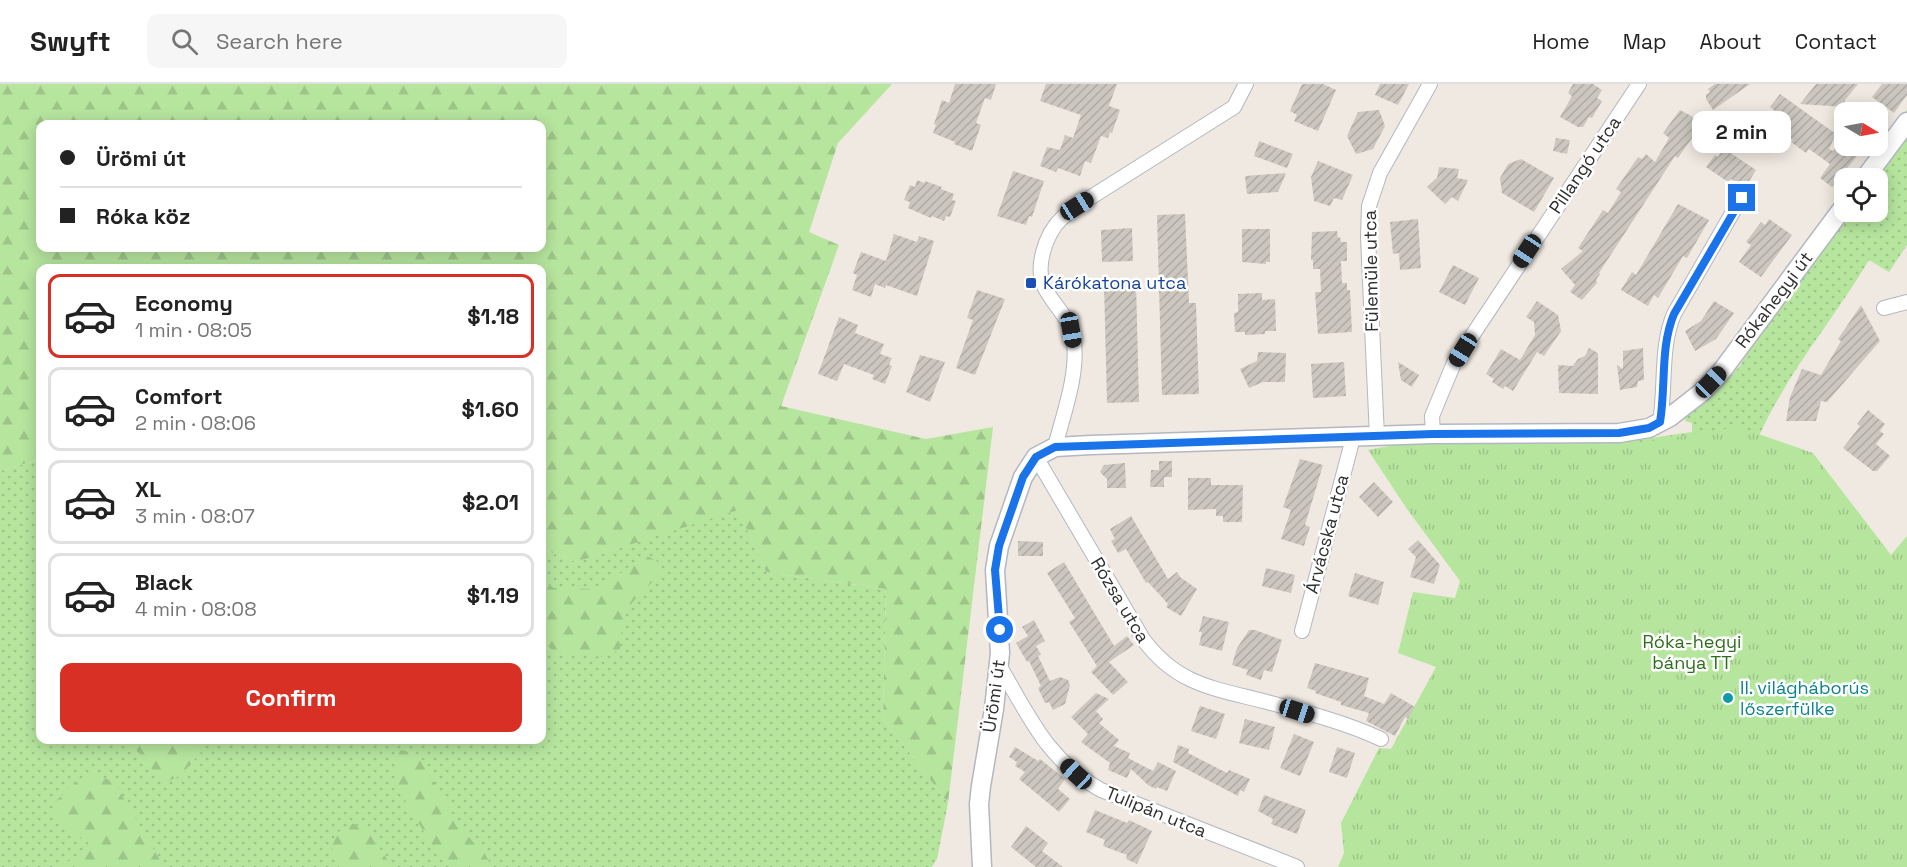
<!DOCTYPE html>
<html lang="en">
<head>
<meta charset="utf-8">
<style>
  body { margin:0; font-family:"Space Grotesk",sans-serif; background:#f6f6f6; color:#222; height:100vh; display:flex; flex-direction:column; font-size:22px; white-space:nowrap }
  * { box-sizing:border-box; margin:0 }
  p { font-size:20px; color:#767676 }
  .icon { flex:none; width:33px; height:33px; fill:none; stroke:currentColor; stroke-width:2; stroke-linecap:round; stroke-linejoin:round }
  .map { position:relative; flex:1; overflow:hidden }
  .panel { position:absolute; left:36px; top:180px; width:510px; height:480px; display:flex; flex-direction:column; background:#fff; border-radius:12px; box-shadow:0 3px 15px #0003 }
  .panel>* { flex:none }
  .hud { position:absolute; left:36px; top:36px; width:510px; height:132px; border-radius:12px; box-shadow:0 3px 15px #0003; display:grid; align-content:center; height:132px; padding:0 24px; background:#fff }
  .needle { width:39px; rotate:100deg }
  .fabs { position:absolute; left:1834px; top:18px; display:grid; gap:12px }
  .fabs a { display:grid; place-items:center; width:54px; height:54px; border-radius:12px; background:#fff; box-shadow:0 3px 15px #0003; font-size:30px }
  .end { position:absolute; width:27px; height:27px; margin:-14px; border:8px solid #1a73e8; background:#fff; box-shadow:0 0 0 3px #fff }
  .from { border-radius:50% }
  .bubble { position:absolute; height:42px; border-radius:12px; background:#fff; box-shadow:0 3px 15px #0003; font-size:20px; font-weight:800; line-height:42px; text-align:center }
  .car { position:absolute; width:18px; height:36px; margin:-18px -9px; border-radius:8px; box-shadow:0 0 4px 2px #0007; background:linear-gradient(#222 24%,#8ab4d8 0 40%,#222 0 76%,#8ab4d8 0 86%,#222 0) }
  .hud b { display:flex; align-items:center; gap:21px; height:57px; font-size:22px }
  .hud b+b { border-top:2px solid #e0e0e0 }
  .hud i { width:15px; height:15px; background:#222 }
  ul { padding:10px 0 0; list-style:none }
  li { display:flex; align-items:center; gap:18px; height:84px; margin:0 12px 9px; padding:0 12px; border:3px solid #e0e0e0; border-radius:12px }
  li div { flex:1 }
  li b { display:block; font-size:22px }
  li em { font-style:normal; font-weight:800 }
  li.active { border-color:#d93025 }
  li>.icon { width:54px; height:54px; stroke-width:1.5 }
  .button { display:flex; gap:12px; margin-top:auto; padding:12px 24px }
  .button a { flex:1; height:69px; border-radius:12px; background:#d93025; color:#fff; font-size:24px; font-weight:800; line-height:69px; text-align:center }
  header { display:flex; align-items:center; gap:36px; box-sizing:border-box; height:84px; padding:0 30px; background:#fff; border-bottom:2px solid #e0e0e0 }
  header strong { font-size:28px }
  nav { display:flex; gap:33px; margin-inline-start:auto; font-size:21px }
  .search { width:420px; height:54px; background:#f6f6f6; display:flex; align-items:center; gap:15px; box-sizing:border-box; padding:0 21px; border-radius:12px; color:#767676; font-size:22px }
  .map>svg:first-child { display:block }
  .grass { fill:url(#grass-dots) }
  .forest { fill:url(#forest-firs); fill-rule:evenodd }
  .park { fill:url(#park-tufts) }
  .building { fill:url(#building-hatch) }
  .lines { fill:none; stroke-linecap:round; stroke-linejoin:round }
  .street-casing { stroke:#b4b7c1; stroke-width:16 }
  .secondary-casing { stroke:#b4b7c1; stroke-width:21 }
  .street { stroke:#fff; stroke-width:14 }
  .secondary { stroke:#fff; stroke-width:18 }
  .route { stroke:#1a73e8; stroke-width:8 }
  .transit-dot { fill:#1a4fb4; stroke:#fff; stroke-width:2 }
  .culture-dot { fill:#0f9aa8; stroke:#fff; stroke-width:2 }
  .labels { text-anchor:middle; stroke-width:5; stroke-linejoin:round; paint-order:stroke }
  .street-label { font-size:18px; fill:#2e2e2e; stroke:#fff }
  .transit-label { font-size:18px; fill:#164399; stroke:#fff; text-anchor:start }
  .park-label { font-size:18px; fill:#2c6e1b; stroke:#fff }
  .culture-label { font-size:18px; fill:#0d838f; stroke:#fff; text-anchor:start }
</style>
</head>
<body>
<header>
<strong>Swyft</strong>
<div class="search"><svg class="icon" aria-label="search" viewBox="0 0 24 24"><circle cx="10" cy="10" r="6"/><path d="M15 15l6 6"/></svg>Search here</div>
<nav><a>Home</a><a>Map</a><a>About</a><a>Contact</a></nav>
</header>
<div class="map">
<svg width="1907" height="783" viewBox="0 0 1907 783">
  <defs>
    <pattern id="grass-dots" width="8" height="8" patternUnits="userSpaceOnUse" patternTransform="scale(1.5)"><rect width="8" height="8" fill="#b6e59e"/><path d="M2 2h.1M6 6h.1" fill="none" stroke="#9dc588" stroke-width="1.8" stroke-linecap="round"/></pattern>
    <pattern id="forest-firs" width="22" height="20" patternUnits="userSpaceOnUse" patternTransform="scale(1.5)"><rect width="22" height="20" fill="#b6e59e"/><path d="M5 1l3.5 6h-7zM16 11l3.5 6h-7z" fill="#9dc588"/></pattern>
    <pattern id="park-tufts" width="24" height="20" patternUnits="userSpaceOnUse" patternTransform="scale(1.5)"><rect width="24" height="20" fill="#b6e59e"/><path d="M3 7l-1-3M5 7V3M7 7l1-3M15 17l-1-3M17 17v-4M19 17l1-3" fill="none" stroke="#9dc588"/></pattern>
    <pattern id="building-hatch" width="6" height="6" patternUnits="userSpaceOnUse" patternTransform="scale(1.5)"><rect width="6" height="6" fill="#cbc7bf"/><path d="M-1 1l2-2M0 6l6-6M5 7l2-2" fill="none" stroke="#afaba4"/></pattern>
  </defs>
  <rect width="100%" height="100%" fill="#efe9e1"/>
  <g class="grass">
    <path d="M1907 26V161L1889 188 1869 176C1834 235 1787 289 1759 352L1700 364 1560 359 1624 358 1692 348V339L1685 337 1686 332 1707 315 1740 282 1818 147 1845 111V128H1878V94H1857Z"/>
    <polygon points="40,375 40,656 542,656 542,465 576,478 738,425 766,488 886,505 883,634 948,719 937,775 932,783 0,783 0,387"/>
  </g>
  <g class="forest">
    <path d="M0 0H892L838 59 809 148 839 161 781 322 926 355 993 343 948 719 883 634 886 505 766 488 738 426 576 478 542 465V184H40V375L0 387ZM40 40H542V164H40Z"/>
    <path d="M645 471 657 477 663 488C632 518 622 521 620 565L604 573 554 568 542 556V496L554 504 592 505 618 491Z"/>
    <polygon points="124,656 191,656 201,668 181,691 169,697 157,694 146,675"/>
    <polygon points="395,665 416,669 463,747 485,770 492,783 458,783 438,771 395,700"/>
    <path d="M92 689 114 698 164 783H59C70 775 83 772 94 763L55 734 56 717 69 704Z"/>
    <polygon points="351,739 366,744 392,783 339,783 332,764 337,749"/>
  </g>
  <polygon class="park" points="1738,343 1813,369 1891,471 1907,452 1907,783 1338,783 1344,769 1341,739 1379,664 1391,665 1436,583 1398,569 1413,508 1455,514 1460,497 1407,425 1368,366 1399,360 1516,357 1626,361"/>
  <g class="building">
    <polygon points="955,0 996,0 991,16 985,14 976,39 981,41 972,67 954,60 955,58 933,49 936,41 934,40 942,16 949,19"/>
    <polygon points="1046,0 1117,0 1109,22 1120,26 1112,49 1110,48 1108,54 1101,52 1091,79 1085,77 1080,92 1058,84 1056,88 1040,82 1047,63 1060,66 1065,51 1073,54 1081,31 1040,17"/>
    <polygon points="1302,0 1323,0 1336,6 1318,47 1294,37 1297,31 1290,27"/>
    <polygon points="1380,0 1409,0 1398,21 1375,11"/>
    <polygon points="1573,0 1593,0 1602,6 1597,14 1602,17 1592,34 1589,33 1583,43 1578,43 1560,33 1572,12 1568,9"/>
    <polygon points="1715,0 1750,0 1713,26 1706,15 1706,11 1710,8 1708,5"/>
    <polygon points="1816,0 1858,0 1845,16 1845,23 1800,20"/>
    <polygon points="1882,0 1907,0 1907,11 1894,29 1872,13"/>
    <polygon points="1780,10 1836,50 1829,65 1833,67 1837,62 1865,62 1832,103 1820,94 1830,80 1809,65 1806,69 1791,58 1793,56 1775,43 1782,32 1770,23"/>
    <polygon points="1379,26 1385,42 1373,65 1356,70 1347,52 1358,28"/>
    <polygon points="1680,26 1697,35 1695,45 1697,47 1678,74 1675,72 1599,189 1600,190 1596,196 1597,199 1582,216 1570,208 1575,201 1561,185 1583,167 1578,164 1603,126 1608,129 1621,108 1616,105 1638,73 1642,75 1646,70 1655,78 1669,54 1663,49"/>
    <polygon points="1556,54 1570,56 1567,70 1553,67"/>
    <polygon points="1259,57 1293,70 1287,84 1254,72"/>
    <polygon points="1723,64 1756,86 1745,104 1731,95 1728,98 1706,83 1715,71 1718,73"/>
    <polygon points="1521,75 1554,94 1534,128 1502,109 1500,94 1508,80"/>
    <polygon points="1318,77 1353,91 1342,116 1334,114 1330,122 1314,117 1311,93"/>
    <polygon points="1439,83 1459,85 1457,94 1468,96 1458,117 1452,113 1445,120 1427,103 1437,94"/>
    <polygon points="1013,87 1044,97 1032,133 1029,132 1026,141 997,132"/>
    <polygon points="1286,89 1278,108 1247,110 1245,92"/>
    <polygon points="917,96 924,99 925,97 942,103 941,105 954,110 952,116 956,117 950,133 946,132 944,137 932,132 931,134 908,124 910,118 904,116 910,101 915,103"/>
    <polygon points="1678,120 1709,136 1687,174 1683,172 1658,214 1654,211 1648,222 1621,206 1632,188 1636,191"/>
    <polygon points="1185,130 1189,219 1196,219 1199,310 1162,311 1157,131"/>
    <polygon points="1418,135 1421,184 1400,186 1399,169 1393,170 1390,138"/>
    <polygon points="1769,135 1792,151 1761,193 1739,178 1751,161 1746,158 1761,138 1765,141"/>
    <polygon points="1132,144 1133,177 1102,178 1101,146"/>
    <polygon points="1242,145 1270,145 1270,178 1266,178 1266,180 1242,178"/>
    <polygon points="1337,147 1338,154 1340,153 1341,158 1347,158 1347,177 1341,177 1342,199 1347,199 1347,206 1350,206 1352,248 1318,250 1315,208 1321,208 1320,185 1313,185 1313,176 1311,176 1312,148"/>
    <polygon points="894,150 917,158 919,152 934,157 917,212 886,201 885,204 875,200 871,213 852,206 857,191 853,189 861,168 886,177"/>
    <polygon points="1453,181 1479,194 1465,221 1439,208"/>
    <polygon points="1136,199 1139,318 1107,319 1104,200"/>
    <polygon points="977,206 1005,215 975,291 956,284 973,236 967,234"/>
    <polygon points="1262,209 1262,216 1275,215 1276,247 1265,247 1265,250 1245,251 1245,248 1235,248 1234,229 1238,228 1238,210"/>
    <polygon points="1537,217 1558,231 1561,247 1544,272 1537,268 1513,307 1505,302 1503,305 1492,298 1494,295 1486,290 1501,265 1520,276 1535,251 1534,238 1526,233"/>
    <polygon points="1714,217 1734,229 1716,255 1695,267 1685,247 1701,237"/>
    <polygon points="1861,221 1880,257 1827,318 1821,317 1816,337 1786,337 1790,313 1802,285 1821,291 1841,257 1838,255"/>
    <polygon points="839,233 858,241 855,249 884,260 880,270 892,274 889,281 892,282 885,300 872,295 874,291 844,280 837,297 818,290"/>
    <polygon points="1589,264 1598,269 1598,310 1559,309 1558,281 1573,282 1578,275 1585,272"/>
    <polygon points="1643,264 1644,296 1638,297 1637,303 1620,306 1617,281 1623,285 1623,267"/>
    <polygon points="1258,268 1286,269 1285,298 1263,298 1249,304 1240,285 1257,277"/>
    <polygon points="920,271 945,278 930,318 906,308"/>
    <polygon points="1344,278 1346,312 1313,314 1311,280"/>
    <polygon points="1398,278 1419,291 1412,303 1401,296"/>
    <polygon points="1868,326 1885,340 1880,347 1884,350 1876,360 1890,372 1877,387 1873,387 1843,364 1860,342 1857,340"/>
    <polygon points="1300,375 1323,381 1305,441 1310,443 1304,462 1281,455 1291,426 1283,423"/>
    <polygon points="1159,377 1172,377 1172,393 1164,393 1164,403 1150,403 1151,386 1159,386"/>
    <polygon points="1125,379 1126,404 1107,404 1107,395 1100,388 1104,381"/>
    <polygon points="1188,394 1211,394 1211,401 1243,401 1242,438 1223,438 1223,432 1216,432 1216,425 1188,426"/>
    <polygon points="1374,398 1393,418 1378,433 1359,413"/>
    <polygon points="1131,432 1168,495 1177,488 1180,493 1197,505 1181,532 1166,523 1168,520 1148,498 1146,499 1126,465 1118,469 1111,457 1115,455 1110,445"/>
    <polygon points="1418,456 1440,481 1434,500 1410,493 1416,473 1408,465"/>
    <polygon points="1018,457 1043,458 1043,472 1018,472"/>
    <polygon points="1064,478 1114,562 1127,552 1134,561 1109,578 1128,598 1113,611 1091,588 1097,582 1069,538 1075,534 1047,489"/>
    <polygon points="1266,484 1295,491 1291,509 1262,502"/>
    <polygon points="1355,489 1384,498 1378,521 1348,512"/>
    <polygon points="1203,532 1229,538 1222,567 1199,561 1202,548 1199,548"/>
    <polygon points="1034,536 1045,557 1036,562 1041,570 1038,572 1050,597 1060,593 1068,596 1070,601 1065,620 1053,626 1049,618 1045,619 1038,604 1041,602 1029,577 1027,578 1016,559 1028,552 1022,543"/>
    <polygon points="1249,546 1255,546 1282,556 1272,588 1264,586 1261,596 1246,591 1248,586 1232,581 1237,564"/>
    <polygon points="1315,579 1369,594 1364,612 1384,620 1391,609 1415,623 1408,635 1405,633 1395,652 1366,637 1369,629 1341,621 1341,618 1315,609 1316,607 1307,604"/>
    <polygon points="1096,609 1109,615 1096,627 1103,635 1099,639 1119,656 1114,662 1130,669 1128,674 1153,687 1158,678 1176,687 1167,707 1157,703 1156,705 1148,701 1131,685 1127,694 1108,686 1110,679 1081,658 1088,650 1071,633"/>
    <polygon points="1200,622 1225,630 1216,655 1191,647"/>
    <polygon points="1245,635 1275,643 1269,666 1239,659"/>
    <polygon points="1294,650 1314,658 1300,692 1280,684"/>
    <polygon points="1178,661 1189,665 1188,669 1227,689 1229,686 1250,695 1244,708 1240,706 1238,712 1173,678"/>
    <polygon points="1015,663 1038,677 1040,675 1065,695 1058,705 1070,715 1059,728 1019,695 1025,688 1015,682 1017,678 1009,673"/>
    <polygon points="1337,663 1355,669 1347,694 1329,688"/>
    <polygon points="1264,711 1306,726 1297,750 1271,740 1273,735 1258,727"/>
    <polygon points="1095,726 1127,739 1129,736 1152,747 1137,780 1126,775 1127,771 1103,762 1105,756 1103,755 1086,748"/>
    <polygon points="1026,742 1048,759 1042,767 1063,783 1036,783 1011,763"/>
  </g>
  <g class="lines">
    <g class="street-casing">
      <g id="street">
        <polyline points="1884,224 1907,218"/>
        <path d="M1660 338C1666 303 1660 263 1674 230L1741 114"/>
        <polyline points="1433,350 1432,332 1454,279 1639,0"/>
        <polyline points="1377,353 1368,153 1369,122 1380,89 1430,0"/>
        <path d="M1055 363C1063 331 1078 292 1074 258 1070 233 1057 226 1046 206 1033 185 1046 149 1062 134 1067 130 1072 126 1077 122L1234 23 1246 0"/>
        <path d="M1036 373 1143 555C1176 600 1212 604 1263 617 1301 627 1345 638 1381 655"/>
        <polyline points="1302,547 1353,354"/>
        <path d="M999 581C1029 632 1047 676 1101 706L1297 783"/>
      </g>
    </g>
    <g class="secondary-casing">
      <g id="secondary">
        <polyline points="1865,94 1907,38"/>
        <polyline points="982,783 979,720 981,702 994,625 1000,569 995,486 999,462 1023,393 1036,373 1055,363 1091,361 1433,350 1619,349 1649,344 1670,333 1702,308 1721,288 1845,121"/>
      </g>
    </g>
    <use href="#street" class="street"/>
    <use href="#secondary" class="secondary"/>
  </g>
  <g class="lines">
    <path class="route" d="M1000 546 995 486 999 462 1023 393 1036 373 1055 363 1433 350 1619 349 1649 344 1660 338C1666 303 1660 263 1674 230L1742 114"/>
  </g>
  <rect class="transit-dot" x="1025" y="193" width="12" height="12" rx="3"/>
  <circle class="culture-dot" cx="1728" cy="614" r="6"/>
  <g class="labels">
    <g class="street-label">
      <text transform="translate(1585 81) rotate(-56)" y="6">Pillangó utca</text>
      <text transform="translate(1371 187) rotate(-91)" y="6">Fülemüle utca</text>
      <text transform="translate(1774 216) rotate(-53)" y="6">Rókahegyi út</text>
      <text transform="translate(1327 450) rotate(-75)" y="6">Árvácska utca</text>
      <text transform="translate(1120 516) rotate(59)" y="6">Rózsa utca</text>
      <text transform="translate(994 612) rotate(-82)" y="6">Ürömi út</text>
      <text transform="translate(1156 728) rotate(22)" y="6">Tulipán utca</text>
    </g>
    <g class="transit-label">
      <text x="1043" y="205">Kárókatona utca</text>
    </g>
    <g class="park-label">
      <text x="1692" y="564">Róka-hegyi<tspan x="1692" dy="21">bánya TT</tspan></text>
    </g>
    <g class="culture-label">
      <text x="1740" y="610">II. világháborús<tspan x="1740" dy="21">lőszerfülke</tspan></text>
    </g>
  </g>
</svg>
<div class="fabs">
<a><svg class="needle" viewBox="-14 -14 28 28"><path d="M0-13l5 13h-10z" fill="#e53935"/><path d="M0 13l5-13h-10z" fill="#767676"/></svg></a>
<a><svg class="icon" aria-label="locate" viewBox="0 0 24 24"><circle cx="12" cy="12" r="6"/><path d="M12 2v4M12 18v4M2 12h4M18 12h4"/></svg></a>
</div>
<i class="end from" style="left:1000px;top:546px"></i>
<i class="end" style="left:1742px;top:114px"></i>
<div class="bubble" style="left:1692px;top:27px;width:99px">2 min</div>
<i class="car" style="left:1077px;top:122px;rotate:58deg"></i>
<i class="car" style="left:1527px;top:167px;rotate:213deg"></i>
<i class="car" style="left:1071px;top:246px;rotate:170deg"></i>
<i class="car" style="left:1463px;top:266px;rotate:212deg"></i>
<i class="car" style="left:1711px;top:298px;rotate:44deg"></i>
<i class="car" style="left:1297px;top:627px;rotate:108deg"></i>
<i class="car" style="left:1076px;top:690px;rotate:313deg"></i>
<div class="hud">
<b><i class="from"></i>Ürömi út</b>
<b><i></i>Róka köz</b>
</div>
<section class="panel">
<ul>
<li class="active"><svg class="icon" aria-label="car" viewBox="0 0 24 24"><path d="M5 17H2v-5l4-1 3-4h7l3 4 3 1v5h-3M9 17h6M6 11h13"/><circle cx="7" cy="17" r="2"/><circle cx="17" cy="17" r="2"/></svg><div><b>Economy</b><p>1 min · 08:05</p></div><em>$1.18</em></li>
<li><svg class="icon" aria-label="car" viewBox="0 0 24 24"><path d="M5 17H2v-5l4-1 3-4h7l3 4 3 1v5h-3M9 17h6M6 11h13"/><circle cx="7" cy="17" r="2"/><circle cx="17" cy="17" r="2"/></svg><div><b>Comfort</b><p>2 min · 08:06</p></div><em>$1.60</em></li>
<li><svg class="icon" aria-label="car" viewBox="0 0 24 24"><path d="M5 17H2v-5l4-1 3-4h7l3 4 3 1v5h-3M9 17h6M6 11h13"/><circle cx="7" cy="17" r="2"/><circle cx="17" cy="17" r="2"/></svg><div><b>XL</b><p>3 min · 08:07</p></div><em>$2.01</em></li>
<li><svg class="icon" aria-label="car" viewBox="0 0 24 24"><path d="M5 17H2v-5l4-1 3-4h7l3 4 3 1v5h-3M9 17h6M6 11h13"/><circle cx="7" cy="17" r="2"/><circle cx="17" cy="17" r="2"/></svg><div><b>Black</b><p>4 min · 08:08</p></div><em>$1.19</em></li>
</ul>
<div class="button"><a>Confirm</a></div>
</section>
</div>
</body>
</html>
